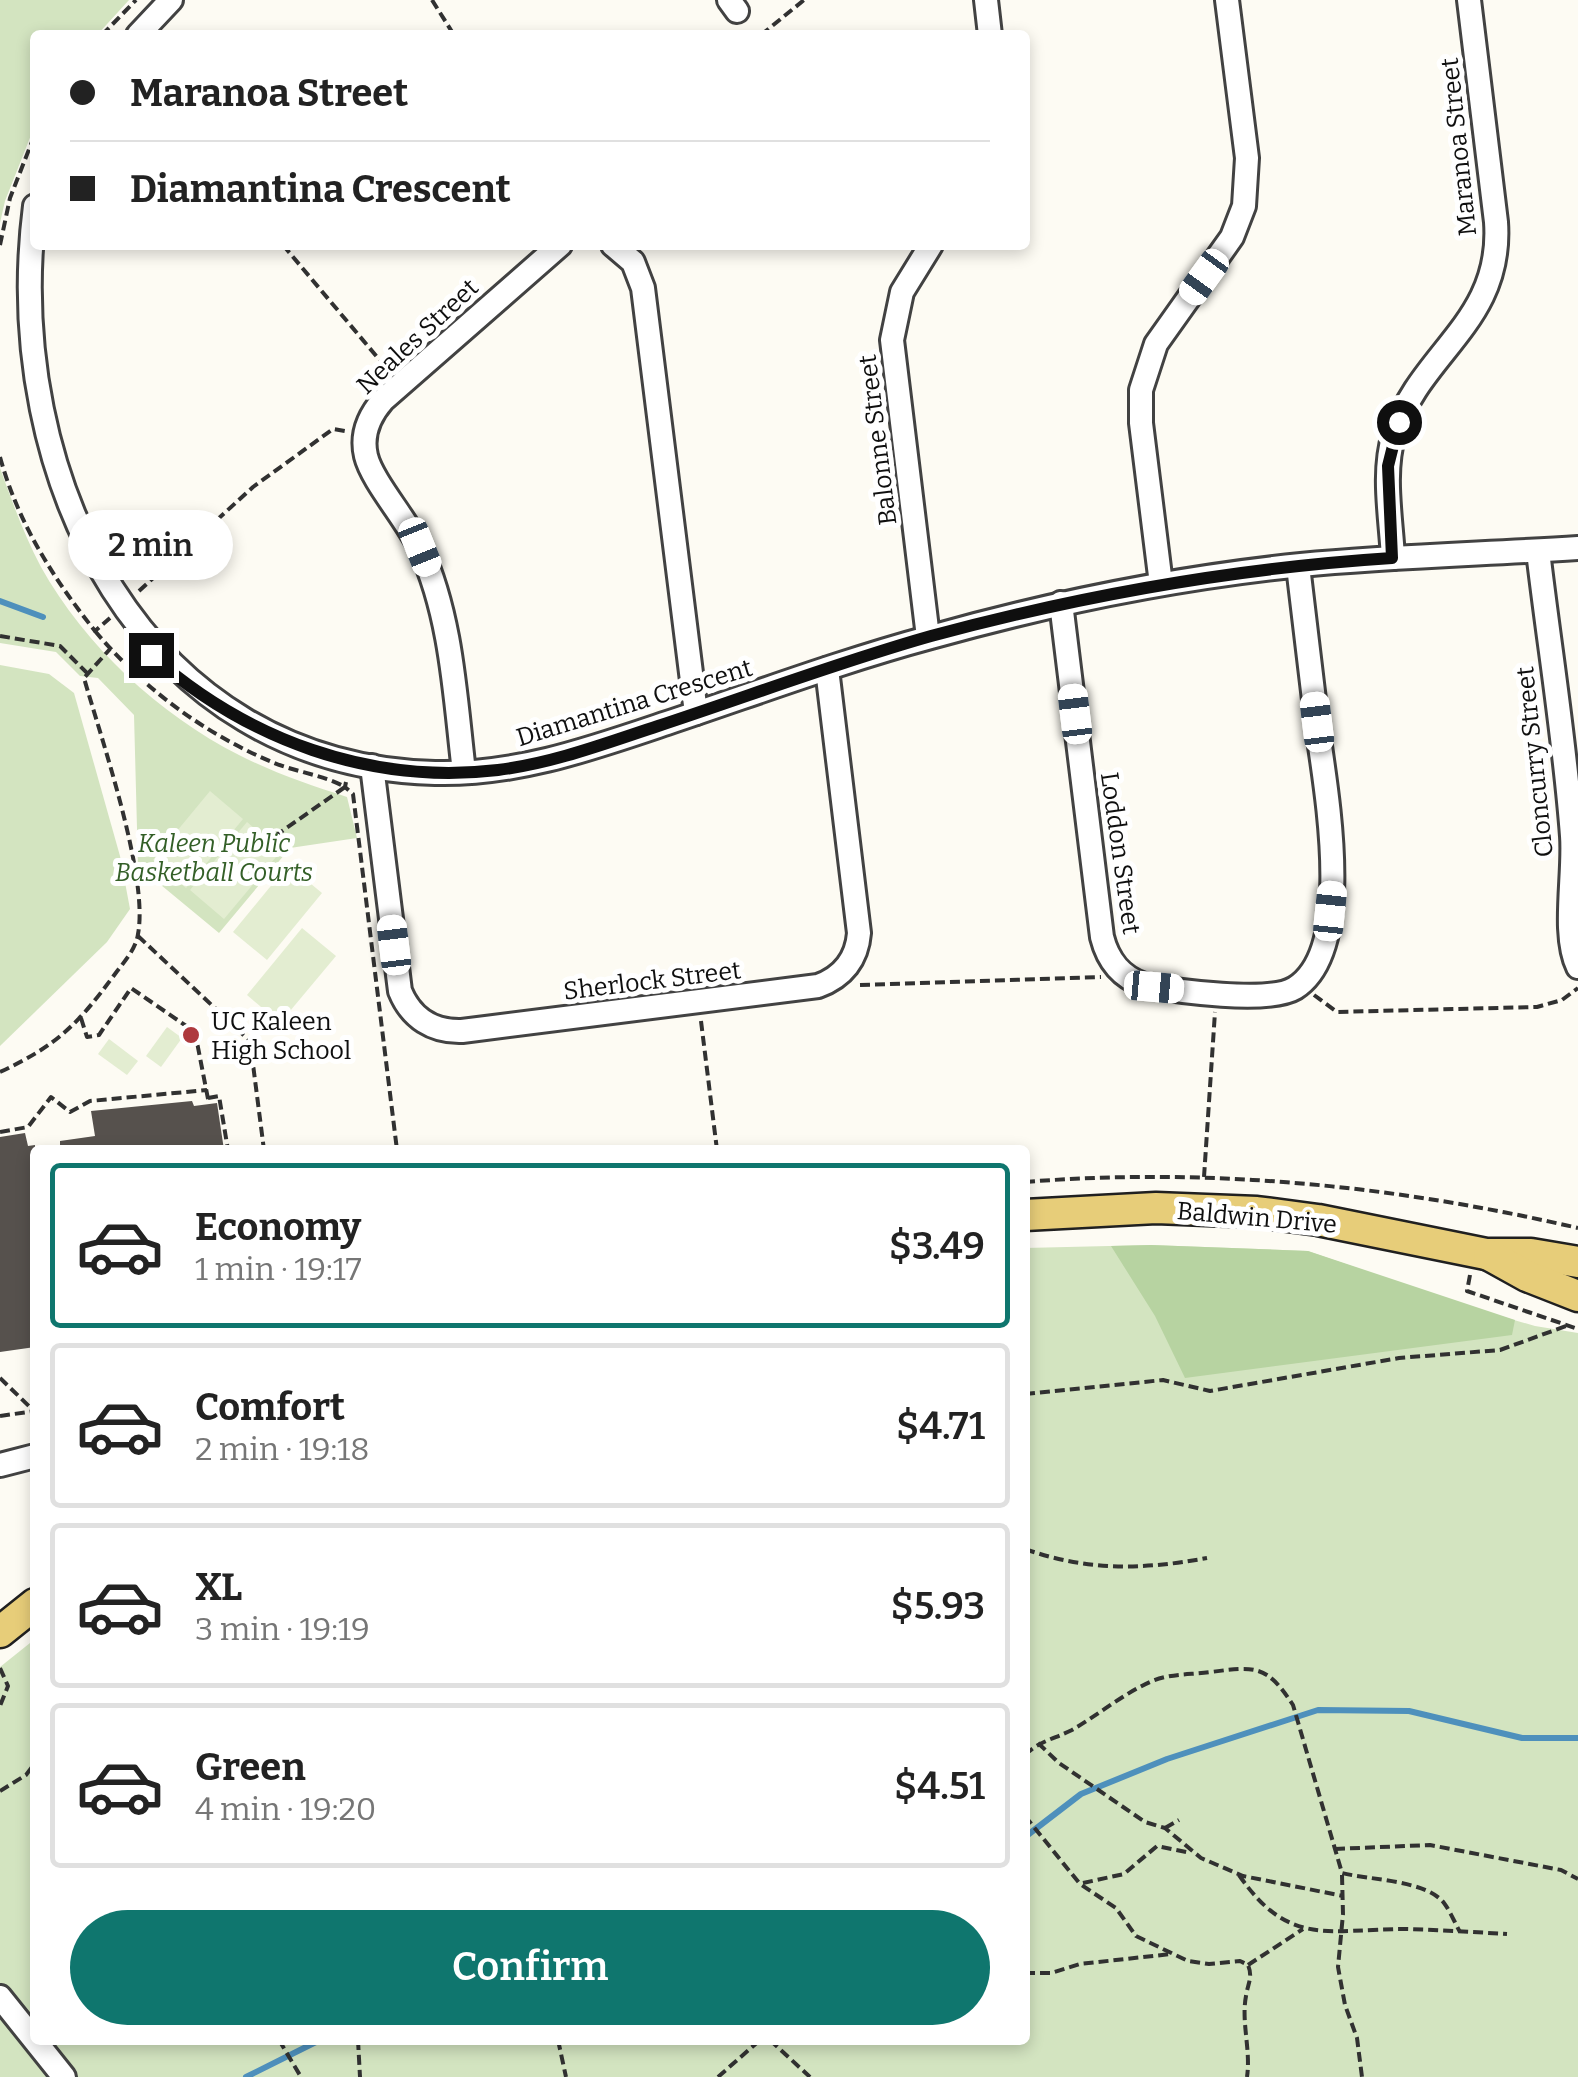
<!DOCTYPE html>
<html lang="en">
<head>
<meta charset="utf-8">
<style>
  body { margin:0; font-family:Bitter,serif; background:#f2f2f2; color:#222; height:100vh; display:flex; flex-direction:column; font-size:38px; white-space:nowrap }
  * { box-sizing:border-box; margin:0 }
  p { font-size:32px; color:#767676 }
  .icon { flex:none; width:55px; height:55px; fill:none; stroke:currentColor; stroke-width:2; stroke-linecap:round; stroke-linejoin:round }
  .map { position:relative; flex:1; overflow:hidden }
  .details { position:absolute; left:30px; top:1145px; width:1000px; height:900px; display:flex; flex-direction:column; background:#fff; border-radius:10px; box-shadow:0 5px 15px #0003 }
  .details>* { flex:none }
  .hud { position:absolute; left:30px; top:30px; width:1000px; height:220px; border-radius:10px; box-shadow:0 5px 15px #0003; display:grid; align-content:center; height:220px; padding:0 40px; background:#fff }
  .end { position:absolute; width:45px; height:45px; margin:-22px; border:12px solid #0f0f0f; background:#fff; box-shadow:0 0 0 5px #fff }
  .from { border-radius:50% }
  .bubble { position:absolute; height:70px; border-radius:35px; background:#fff; box-shadow:0 5px 15px #0003; font-size:32px; font-weight:600; line-height:70px; text-align:center }
  .car { position:absolute; width:30px; height:60px; margin:-30px -15px; border-radius:12px; box-shadow:0 0 8px 2px #0007; background:linear-gradient(#fff 24%,#345 0 40%,#fff 0 76%,#345 0 86%,#fff 0) }
  .hud b { display:flex; align-items:center; gap:35px; height:95px; font-size:38px }
  .hud b+b { border-top:2px solid #e0e0e0 }
  .hud i { width:25px; height:25px; background:#222 }
  ul { padding:18px 0 0; list-style:none }
  li { display:flex; align-items:center; gap:30px; height:165px; margin:0 20px 15px; padding:0 20px; border:5px solid #e0e0e0; border-radius:10px }
  li div { flex:1 }
  li b { display:block; font-size:38px }
  li em { font-style:normal; font-weight:600 }
  li.on { border-color:#0f766e }
  li>.icon { width:90px; height:90px; stroke-width:1.5 }
  .primary-button { display:flex; gap:20px; margin-top:auto; padding:20px 40px }
  .primary-button a { flex:1; height:115px; border-radius:60px; background:#0f766e; color:#fff; font-size:40px; font-weight:600; line-height:115px; text-align:center }
  .map>svg:first-child { display:block }
  .green { fill:#d3e4c0 }
  .forest { fill:#b7d3a1 }
  .pitch { fill:#e3edd1 }
  .lines { fill:none; stroke-linecap:round; stroke-linejoin:round }
  .stream { stroke:#4e90bc; stroke-width:6 }
  .building { fill:#56514d }
  .minor-casing { stroke:#424242; stroke-width:28 }
  .major-casing { stroke:#202020; stroke-width:35 }
  .path { stroke:#313131; stroke-width:4; stroke-dasharray:10 5; stroke-linecap:butt }
  .minor { stroke:#fff; stroke-width:22 }
  .major { stroke:#e7cd79; stroke-width:30 }
  .route { stroke:#0f0f0f; stroke-width:12 }
  .poi-dot { fill:#ae393e; stroke:#fff; stroke-width:4 }
  .labels { text-anchor:middle; stroke-width:10; stroke-linejoin:round; paint-order:stroke }
  .street-label { font-size:25px; fill:#0f0f0f; stroke:#fff }
  .park-label { font-size:25px; font-style:italic; fill:#335f27; stroke:#fff }
  .poi-label { font-size:25px; fill:#0f0f0f; stroke:#fff; text-anchor:start }
</style>
</head>
<body>
<div class="map">
<svg width="1578" height="2077" viewBox="0 0 1578 2077">
  <rect width="100%" height="100%" fill="#fdfbf3"/>
  <g class="green">
    <polygon points="0,0 129,0 97,35 35,35 35,125 5,201 0,223"/>
    <path d="M0 468C12 501 24 535 41 567 85 646 160 715 239 755 274 773 310 785 347 797L357 838 290 848 219 933 138 866 134 715 98 678 80 676 56 652 0 643Z"/>
    <polygon points="0,665 49,674 74,693 120,856 130,909 107,942 0,1046"/>
    <polygon points="1151,1245 1308,1251 1466,1306 1535,1326 1578,1333 1578,2077 0,2077 0,1667 35,1639 35,2040 1025,2040 1025,1248"/>
  </g>
  <polygon class="forest" points="1151,1245 1308,1251 1515,1320 1512,1335 1185,1378 1155,1316 1111,1246"/>
  <g class="pitch">
    <polygon points="210,791 243,819 186,888 153,860"/>
    <polygon points="247,822 281,851 224,919 190,890"/>
    <polygon points="288,865 322,893 267,960 233,932"/>
    <polygon points="302,928 336,956 280,1023 247,995"/>
    <polygon points="167,1027 182,1038 161,1067 146,1056"/>
    <polygon points="109,1039 138,1061 127,1075 98,1054"/>
  </g>
  <g class="lines">
    <g class="stream">
      <polyline points="0,601 43,617"/>
      <polyline points="1025,1837 1081,1794 1167,1759 1318,1710 1409,1711 1522,1738 1578,1738"/>
      <polyline points="246,2077 320,2040"/>
    </g>
  </g>
  <g class="building">
    <polygon points="192,1101 194,1106 217,1103 224,1150 60,1150 60,1141 95,1136 91,1111"/>
    <polygon points="25,1133 28,1146 35,1145 35,1347 0,1352 0,1137"/>
  </g>
  <g class="lines">
    <g class="minor-casing">
      <g id="minor">
        <polyline points="729,0 737,11"/>
        <polyline points="986,0 990,35"/>
        <polyline points="138,35 171,0"/>
        <path d="M35 206C0 479 144 766 435 773 517 775 590 749 667 723 754 694 842 661 931 637 1052 603 1175 578 1301 565 1393 556 1486 554 1578 548"/>
        <polyline points="613,245 633,262 643,288 696,713"/>
        <path d="M1538 551C1549 645 1565 741 1572 836 1575 874 1562 935 1578 967"/>
        <path d="M1393 558C1391 518 1382 473 1394 434 1420 352 1503 322 1496 222L1469 0"/>
        <polyline points="1161,584 1141,423 1141,390 1156,344 1232,237 1244,206 1247,158 1227,0"/>
        <path d="M1061 603 1102 937C1108 961 1121 977 1144 985 1176 991 1269 1004 1295 988 1357 949 1325 786 1317 725 1311 672 1304 619 1298 566"/>
        <polyline points="928,637 892,340 902,292 931,245"/>
        <path d="M372 766 400 991C411 1018 433 1032 462 1031L818 986C843 977 857 959 859 933L827 669"/>
        <path d="M464 772C455 697 452 618 420 548 407 520 372 481 366 456 361 435 369 416 383 400L560 245"/>
        <polyline points="0,1465 35,1456"/>
        <polyline points="0,1997 64,2077"/>
      </g>
    </g>
    <g class="major-casing">
      <g id="major">
        <polyline points="1025,1215 1156,1208 1257,1212 1318,1220 1486,1254 1531,1254 1578,1262"/>
        <polyline points="1489,1255 1527,1276 1578,1296"/>
        <polyline points="0,1632 35,1604"/>
      </g>
    </g>
    <g class="path">
      <polyline points="432,0 454,35"/>
      <polyline points="102,35 136,0"/>
      <polyline points="761,35 804,0"/>
      <polyline points="0,245 10,198 35,134"/>
      <polyline points="283,245 388,370"/>
      <path d="M0 457C18 523 53 578 95 631L110 618"/>
      <polyline points="139,591 253,487 333,429 345,431"/>
      <path d="M95 631C143 688 203 733 272 762 295 772 324 775 345 787"/>
      <polyline points="0,636 60,646 88,674"/>
      <polyline points="346,782 345,787 353,794 397,1150"/>
      <polyline points="275,836 345,787"/>
      <polyline points="138,936 250,1041 264,1150"/>
      <polyline points="860,985 1101,977"/>
      <polyline points="1314,995 1337,1012 1537,1007 1562,1000 1578,988"/>
      <polyline points="81,1018 87,1037 99,1035 131,988 195,1032 209,1104"/>
      <polyline points="701,1021 717,1150"/>
      <path d="M0 1072C58 1045 78 1024 115 974 124 962 136 949 138 934 149 877 101 738 84 678L110 649"/>
      <polyline points="208,1098 219,1096 228,1150"/>
      <polyline points="0,1132 28,1127 51,1097 70,1112 90,1101 207,1090"/>
      <polyline points="1204,1177 1215,1012"/>
      <path d="M1025 1182C1211 1167 1397 1186 1578 1228"/>
      <polyline points="1470,1275 1467,1291 1578,1329"/>
      <polyline points="0,1378 35,1412"/>
      <polyline points="1025,1394 1163,1380 1210,1391 1399,1358 1500,1350 1566,1326"/>
      <polyline points="0,1416 35,1411"/>
      <path d="M1025 1549C1086 1571 1143 1570 1207 1558"/>
      <polyline points="0,1668 8,1686 0,1706"/>
      <polyline points="1038,1743 1059,1763 1145,1822 1165,1828 1201,1858 1243,1876 1343,1896"/>
      <path d="M1025 1755C1039 1741 1054 1739 1072 1730 1098 1715 1123 1694 1150 1682 1170 1673 1190 1675 1211 1672 1256 1666 1267 1665 1293 1705L1342 1873C1369 1880 1426 1880 1444 1903 1450 1911 1455 1923 1460 1932"/>
      <polyline points="0,1791 26,1775 35,1763"/>
      <path d="M1025 1816 1080 1884 1116 1908 1136 1936 1188 1961 1209 1964 1240 1961 1248 1965C1253 1977 1248 1983 1246 1996 1241 2022 1251 2050 1247 2077"/>
      <polyline points="1165,1828 1179,1820"/>
      <polyline points="1335,1849 1430,1845 1561,1870 1578,1879"/>
      <path d="M1239 1875C1289 1948 1329 1929 1405 1929 1439 1930 1473 1932 1507 1934"/>
      <polyline points="1342,1875 1343,1914 1338,1967 1345,2005 1357,2038 1362,2077"/>
      <polyline points="1083,1883 1124,1874 1157,1846 1191,1853"/>
      <polyline points="1248,1965 1303,1929"/>
      <polyline points="1025,1973 1051,1973 1080,1964 1171,1954"/>
      <polyline points="279,2040 301,2077"/>
      <polyline points="358,2040 360,2077"/>
      <polyline points="558,2040 566,2077"/>
      <polyline points="770,2040 810,2077"/>
      <polyline points="718,2077 760,2040"/>
    </g>
    <use href="#minor" class="minor"/>
    <use href="#major" class="major"/>
  </g>
  <g class="lines">
    <path class="route" d="M151 655C247 740 370 785 498 770 554 763 606 743 658 726 749 696 839 662 931 636 1083 595 1236 568 1392 558L1388 466 1399 422"/>
  </g>
  <circle class="poi-dot" cx="191" cy="1035" r="10"/>
  <g class="labels">
    <g class="street-label">
      <text transform="translate(1458 147) rotate(-96)" y="9">Maranoa Street</text>
      <text transform="translate(417 336) rotate(-43)" y="9">Neales Street</text>
      <text transform="translate(877 440) rotate(-97)" y="9">Balonne Street</text>
      <text transform="translate(634 702) rotate(-17)" y="9">Diamantina Crescent</text>
      <text transform="translate(1534 762) rotate(-96)" y="9">Cloncurry Street</text>
      <text transform="translate(1121 853) rotate(82)" y="9">Loddon Street</text>
      <text transform="translate(652 980) rotate(-7)" y="9">Sherlock Street</text>
      <text transform="translate(1257 1217) rotate(5)" y="9">Baldwin Drive</text>
    </g>
    <g class="park-label">
      <text x="214" y="852">Kaleen Public<tspan x="214" dy="29">Basketball Courts</tspan></text>
    </g>
    <g class="poi-label">
      <text x="211" y="1030">UC Kaleen<tspan x="211" dy="29">High School</tspan></text>
    </g>
  </g>
</svg>
<i class="end from" style="left:1399px;top:422px"></i>
<i class="end" style="left:151px;top:655px"></i>
<div class="bubble" style="left:68px;top:510px;width:165px">2 min</div>
<i class="car" style="left:1204px;top:277px;rotate:216deg"></i>
<i class="car" style="left:420px;top:547px;rotate:158deg"></i>
<i class="car" style="left:1075px;top:714px;rotate:353deg"></i>
<i class="car" style="left:1317px;top:722px;rotate:353deg"></i>
<i class="car" style="left:1330px;top:911px;rotate:6deg"></i>
<i class="car" style="left:394px;top:945px;rotate:353deg"></i>
<i class="car" style="left:1154px;top:987px;rotate:95deg"></i>
<div class="hud">
<b><i class="from"></i>Maranoa Street</b>
<b><i></i>Diamantina Crescent</b>
</div>
<section class="details">
<ul>
<li class="on"><svg class="icon" aria-label="car" viewBox="0 0 24 24"><path d="M5 17H2v-5l4-1 3-4h7l3 4 3 1v5h-3M9 17h6M6 11h13"/><circle cx="7" cy="17" r="2"/><circle cx="17" cy="17" r="2"/></svg><div><b>Economy</b><p>1 min · 19:17</p></div><em>$3.49</em></li>
<li><svg class="icon" aria-label="car" viewBox="0 0 24 24"><path d="M5 17H2v-5l4-1 3-4h7l3 4 3 1v5h-3M9 17h6M6 11h13"/><circle cx="7" cy="17" r="2"/><circle cx="17" cy="17" r="2"/></svg><div><b>Comfort</b><p>2 min · 19:18</p></div><em>$4.71</em></li>
<li><svg class="icon" aria-label="car" viewBox="0 0 24 24"><path d="M5 17H2v-5l4-1 3-4h7l3 4 3 1v5h-3M9 17h6M6 11h13"/><circle cx="7" cy="17" r="2"/><circle cx="17" cy="17" r="2"/></svg><div><b>XL</b><p>3 min · 19:19</p></div><em>$5.93</em></li>
<li><svg class="icon" aria-label="car" viewBox="0 0 24 24"><path d="M5 17H2v-5l4-1 3-4h7l3 4 3 1v5h-3M9 17h6M6 11h13"/><circle cx="7" cy="17" r="2"/><circle cx="17" cy="17" r="2"/></svg><div><b>Green</b><p>4 min · 19:20</p></div><em>$4.51</em></li>
</ul>
<div class="primary-button"><a>Confirm</a></div>
</section>
</div>
</body>
</html>
